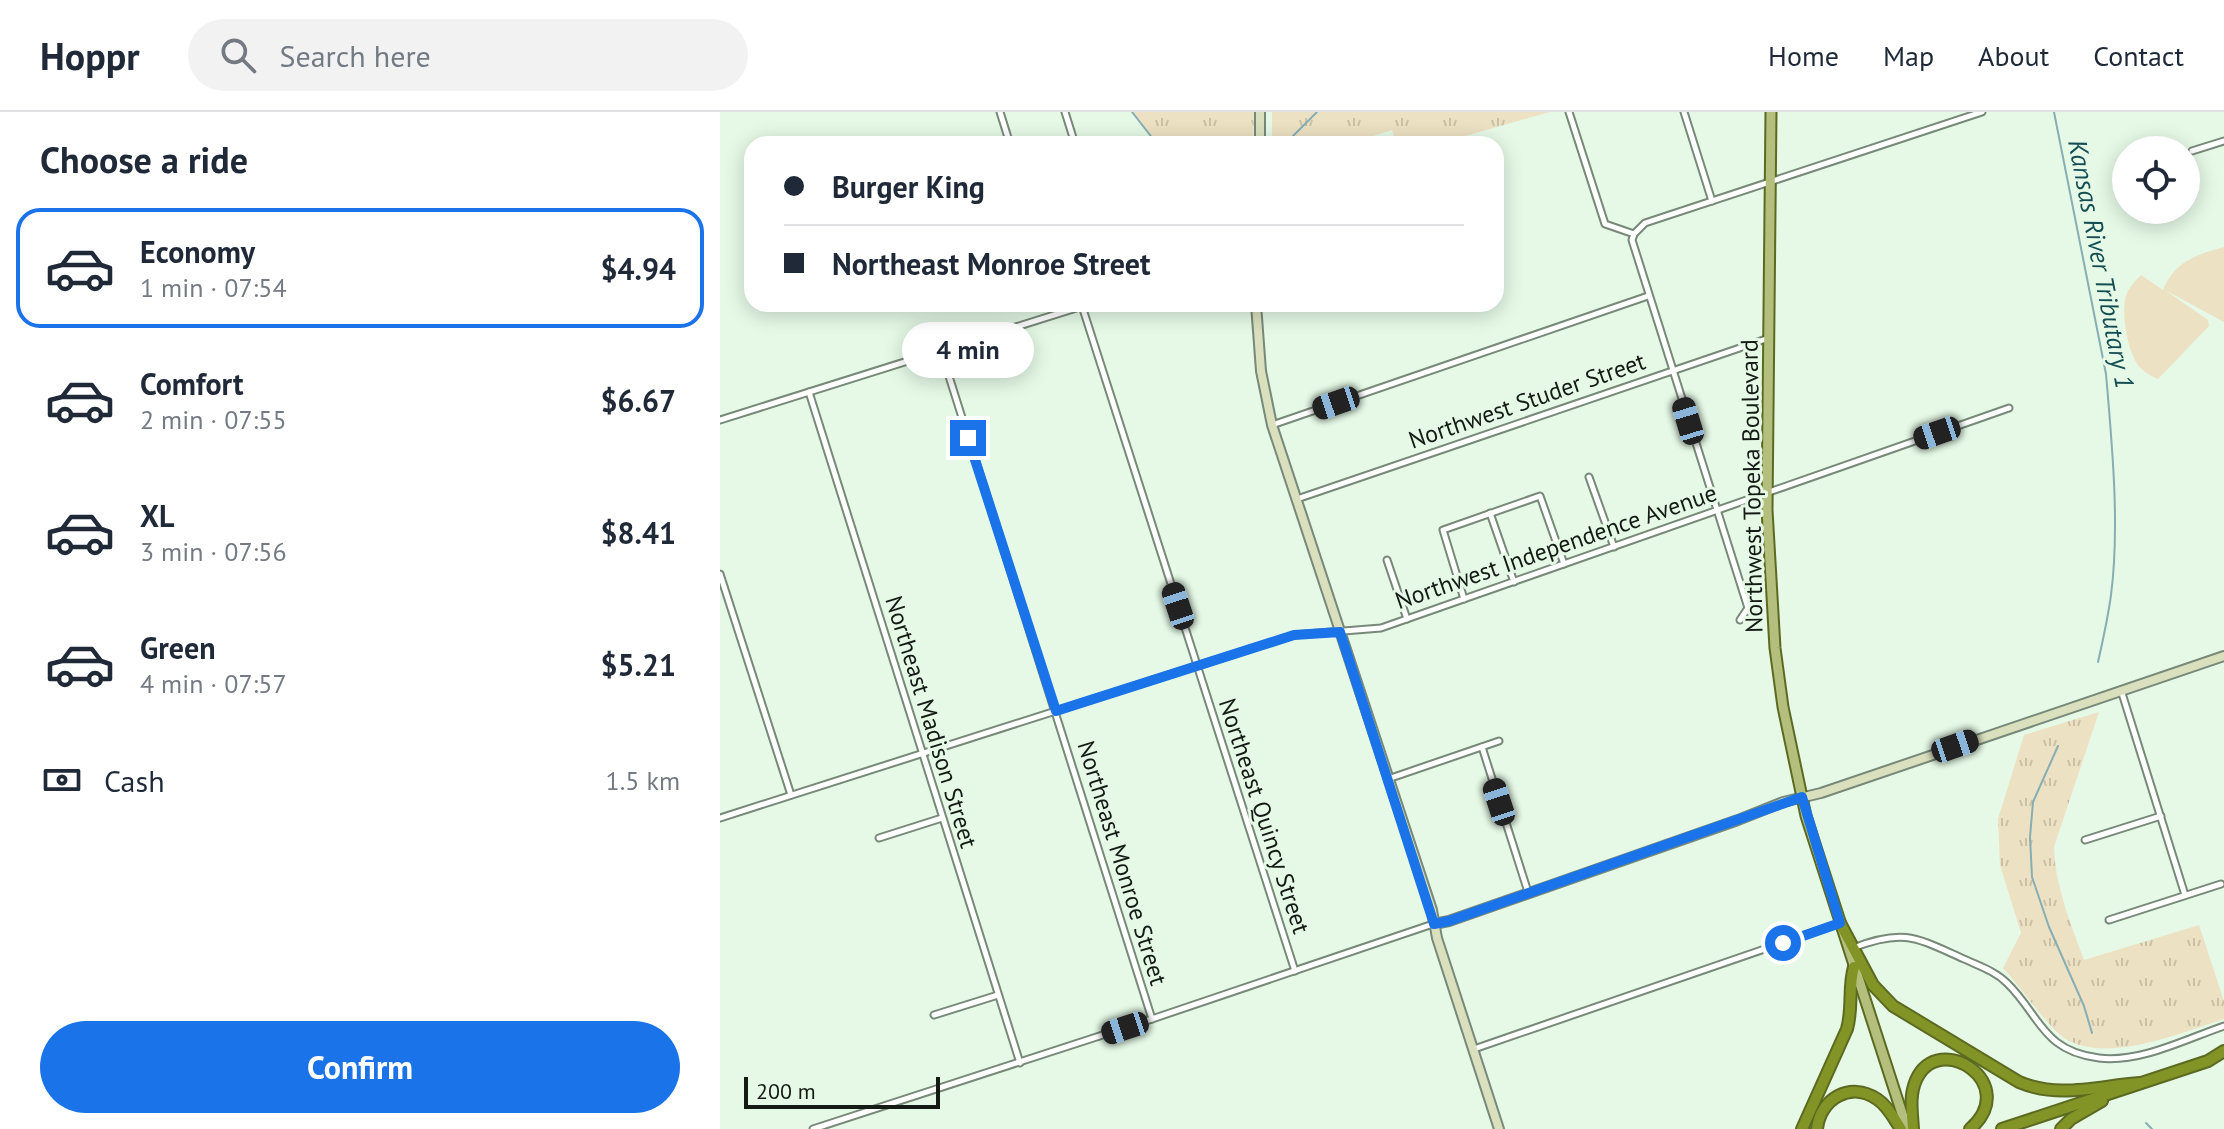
<!DOCTYPE html>
<html lang="en">
<head>
<meta charset="utf-8">
<style>
  body { margin:0; font-family:"PT Sans",sans-serif; background:#f2f2f3; color:#1f2937; height:100vh; display:flex; flex-direction:column; font-size:30px; white-space:nowrap }
  * { box-sizing:border-box; margin:0 }
  p { font-size:26px; color:#747a83 }
  .icon { flex:none; width:44px; height:44px; fill:none; stroke:currentColor; stroke-width:2; stroke-linecap:round; stroke-linejoin:round }
  .map { position:relative; flex:1; overflow:hidden }
  .side { display:flex; flex-direction:column; background:#fff; width:720px }
  .side>* { flex:none }
  .guide { position:absolute; left:24px; top:24px; width:760px; height:176px; border-radius:24px; box-shadow:0 4px 20px #0003; display:grid; align-content:center; height:176px; padding:0 40px; background:#fff }
  .fabs { position:absolute; left:1392px; top:24px; display:grid; gap:16px }
  .fabs a { display:grid; place-items:center; width:88px; height:88px; border-radius:50%; background:#fff; box-shadow:0 4px 20px #0003; font-size:40px }
  .scale { position:absolute; left:24px; bottom:20px; width:196px; box-sizing:border-box; padding-left:8px; border:4px solid #141b15; border-top:0; font-size:22px; line-height:28px; white-space:nowrap; color:#141b15; -webkit-text-stroke:6px #e5f9e6; paint-order:stroke }
  .end { position:absolute; width:36px; height:36px; margin:-18px; border:10px solid #1a73e8; background:#fff; box-shadow:0 0 0 4px #fff }
  .from { border-radius:50% }
  .bubble { position:absolute; height:56px; border-radius:28px; background:#fff; box-shadow:0 4px 20px #0003; font-size:26px; font-weight:800; line-height:56px; text-align:center }
  .car { position:absolute; width:24px; height:48px; margin:-24px -12px; border-radius:10px; box-shadow:0 0 6px 2px #0007; background:linear-gradient(#222 24%,#8ab4d8 0 40%,#222 0 76%,#8ab4d8 0 86%,#222 0) }
  .guide b { display:flex; align-items:center; gap:28px; height:76px; font-size:30px }
  .guide b+b { border-top:2px solid #e0e1e3 }
  .guide i { width:20px; height:20px; background:#1f2937 }
  ul { padding:0; list-style:none }
  li { display:flex; align-items:center; gap:24px; height:120px; margin:0 16px 12px; padding:0 24px; border:4px solid transparent; border-radius:24px }
  li div { flex:1 }
  li b { display:block; font-size:30px }
  li em { font-style:normal; font-weight:800 }
  li.current { border-color:#1a73e8 }
  li>.icon { width:72px; height:72px; stroke-width:1.5 }
  h2 { padding:0 40px; font-size:36px; line-height:96px }
  .pay { display:flex; align-items:center; gap:20px; height:88px; padding:0 40px; font-size:30px }
  .pay p { margin-inline-start:auto }
  .action { display:flex; gap:16px; margin-top:auto; padding:16px 40px }
  .action a { flex:1; height:92px; border-radius:48px; background:#1a73e8; color:#fff; font-size:32px; font-weight:800; line-height:92px; text-align:center }
  header { display:flex; align-items:center; gap:48px; box-sizing:border-box; height:112px; padding:0 40px; background:#fff; border-bottom:2px solid #e0e1e3 }
  header strong { font-size:38px }
  nav { display:flex; gap:44px; margin-inline-start:auto; font-size:28px }
  .search { width:560px; height:72px; background:#f2f2f3; display:flex; align-items:center; gap:20px; box-sizing:border-box; padding:0 28px; border-radius:44px; color:#747a83; font-size:30px }
  main { display:flex; flex:1; min-height:0 }
  .map>svg:first-child { display:block }
  .grass { fill:url(#grass-tufts) }
  .pitch { fill:#ede1c3 }
  .lines { fill:none; stroke-linecap:round; stroke-linejoin:round }
  .stream { stroke:#87aeb3; stroke-width:2 }
  .street-casing { stroke:#778978; stroke-width:9 }
  .secondary-casing { stroke:#778978; stroke-width:12 }
  .primary-casing { stroke:#5c6a21; stroke-width:13 }
  .highway-casing { stroke:#5c6a21; stroke-width:14 }
  .street { stroke:#fff; stroke-width:5 }
  .secondary { stroke:#dadfbe; stroke-width:8 }
  .primary { stroke:#b5bf7d; stroke-width:9 }
  .highway { stroke:#839427; stroke-width:10 }
  .route { stroke:#1a73e8; stroke-width:10 }
  .labels { text-anchor:middle; stroke-width:6; stroke-linejoin:round; paint-order:stroke }
  .street-label { font-size:24px; fill:#141b15; stroke:#e5f9e6 }
  .water-label { font-size:26px; font-style:italic; fill:#144e55; stroke:#e5f9e6 }
</style>
</head>
<body>
<header>
<strong>Hoppr</strong>
<div class="search"><svg class="icon" aria-label="search" viewBox="0 0 24 24"><circle cx="10" cy="10" r="6"/><path d="M15 15l6 6"/></svg>Search here</div>
<nav><a>Home</a><a>Map</a><a>About</a><a>Contact</a></nav>
</header>
<main>
<section class="side">
<h2>Choose a ride</h2>
<ul>
<li class="current"><svg class="icon" aria-label="car" viewBox="0 0 24 24"><path d="M5 17H2v-5l4-1 3-4h7l3 4 3 1v5h-3M9 17h6M6 11h13"/><circle cx="7" cy="17" r="2"/><circle cx="17" cy="17" r="2"/></svg><div><b>Economy</b><p>1 min · 07:54</p></div><em>$4.94</em></li>
<li><svg class="icon" aria-label="car" viewBox="0 0 24 24"><path d="M5 17H2v-5l4-1 3-4h7l3 4 3 1v5h-3M9 17h6M6 11h13"/><circle cx="7" cy="17" r="2"/><circle cx="17" cy="17" r="2"/></svg><div><b>Comfort</b><p>2 min · 07:55</p></div><em>$6.67</em></li>
<li><svg class="icon" aria-label="car" viewBox="0 0 24 24"><path d="M5 17H2v-5l4-1 3-4h7l3 4 3 1v5h-3M9 17h6M6 11h13"/><circle cx="7" cy="17" r="2"/><circle cx="17" cy="17" r="2"/></svg><div><b>XL</b><p>3 min · 07:56</p></div><em>$8.41</em></li>
<li><svg class="icon" aria-label="car" viewBox="0 0 24 24"><path d="M5 17H2v-5l4-1 3-4h7l3 4 3 1v5h-3M9 17h6M6 11h13"/><circle cx="7" cy="17" r="2"/><circle cx="17" cy="17" r="2"/></svg><div><b>Green</b><p>4 min · 07:57</p></div><em>$5.21</em></li>
</ul>
<div class="pay"><svg class="icon" aria-label="cash" viewBox="0 0 24 24"><path d="M3 7h18v10H3z"/><circle cx="12" cy="12" r="2"/></svg>Cash<p>1.5 km</p></div>
<div class="action"><a>Confirm</a></div>
</section>
<div class="map">
<svg width="1504" height="1017" viewBox="0 0 1504 1017">
  <defs>
    <pattern id="grass-tufts" width="24" height="20" patternUnits="userSpaceOnUse" patternTransform="scale(2)"><rect width="24" height="20" fill="#ede1c3"/><path d="M3 7l-1-3M5 7V3M7 7l1-3M15 17l-1-3M17 17v-4M19 17l1-3" fill="none" stroke="#cac0a7"/></pattern>
  </defs>
  <rect width="100%" height="100%" fill="#e5f9e6"/>
  <g class="grass">
    <polygon points="412,0 534,0 533,32 437,32"/>
    <polygon points="552,0 830,0 717,32 677,32 672,18 629,32 552,32"/>
    <path d="M1379 600 1334 735C1335 774 1351 812 1364 848L1479 813 1504 889V907C1460 921 1379 956 1339 922 1320 904 1301 876 1283 856L1301 821 1280 753 1278 707 1304 623Z"/>
  </g>
  <path class="pitch" d="M1504 135V210L1445 178 1488 208 1489 214 1438 267C1431 264 1422 259 1418 253 1407 237 1401 202 1406 184 1409 175 1415 169 1421 163L1443 178C1455 149 1476 143 1504 135Z"/>
  <g class="lines">
    <g class="stream">
      <polyline points="412,0 437,32"/>
      <path d="M1334 0 1386 262C1392 332 1400 414 1391 483 1388 505 1383 528 1378 550"/>
      <polyline points="565,32 597,0"/>
      <polyline points="1338,634 1313,690 1310,725 1312,765 1329,815 1364,894 1372,921"/>
      <polyline points="1426,1011 1432,1017"/>
    </g>
    <g class="street-casing">
      <g id="street">
        <polyline points="280,0 290,32"/>
        <polyline points="345,0 355,32"/>
        <polyline points="849,0 885,112 914,122"/>
        <polyline points="964,0 992,89"/>
        <polyline points="1472,39 1504,29"/>
        <polyline points="914,122 912,128 1028,496 1020,508"/>
        <polyline points="914,122 925,111 1262,0"/>
        <polyline points="362,194 575,859"/>
        <polyline points="221,239 432,907"/>
        <polyline points="89,280 300,951"/>
        <polyline points="0,308 369,192"/>
        <polyline points="552,313 928,184"/>
        <polyline points="869,365 894,435"/>
        <polyline points="577,387 1049,226"/>
        <polyline points="770,401 794,470"/>
        <polyline points="667,448 687,507"/>
        <polyline points="0,462 71,683"/>
        <polyline points="744,487 723,418 820,384 844,452"/>
        <polyline points="1401,578 1465,783"/>
        <polyline points="762,635 808,780"/>
        <polyline points="668,667 779,629"/>
        <polyline points="0,706 574,523 661,516 1289,296"/>
        <polyline points="159,726 222,706"/>
        <polyline points="1365,728 1441,704"/>
        <polyline points="1389,808 1501,772"/>
        <path d="M1133 836C1184 816 1197 826 1244 847 1259 854 1275 859 1287 871 1320 903 1322 939 1379 946 1420 951 1466 927 1504 914"/>
        <polyline points="214,903 278,883"/>
        <polyline points="754,937 1120,811"/>
        <polyline points="93,1017 432,907 713,812"/>
      </g>
    </g>
    <g class="secondary-casing">
      <g id="secondary">
        <polyline points="540,32 540,0"/>
        <polyline points="536,192 541,259 552,313 712,798 717,826 779,1017"/>
        <polyline points="714,812 729,809 1018,708 1063,690 1101,681 1504,544"/>
      </g>
    </g>
    <g class="primary-casing">
      <polyline id="primary" points="1051,0 1047,398 1055,536 1063,595 1086,704 1187,1017"/>
    </g>
    <g class="highway-casing">
      <g id="highway">
        <path d="M1120 811 1153 873 1173 894 1299 970C1339 987 1378 974 1420 971"/>
        <path d="M1082 1017 1127 917C1133 896 1128 875 1134 855"/>
        <path d="M1097 1017C1100 987 1130 969 1157 987 1168 994 1174 1007 1181 1017"/>
        <path d="M1193 1017C1192 1000 1189 984 1196 968 1219 917 1302 972 1250 1017"/>
        <polyline points="1282,1017 1488,949 1504,939"/>
        <polyline points="1341,1017 1351,1007 1382,989"/>
      </g>
    </g>
    <use href="#street" class="street"/>
    <use href="#secondary" class="secondary"/>
    <use href="#primary" class="primary"/>
    <use href="#highway" class="highway"/>
  </g>
  <g class="lines">
    <polyline class="route" points="248,326 336,599 574,523 620,520 714,812 729,809 1082,685 1120,811 1063,831"/>
  </g>
  <g class="labels">
    <g class="street-label">
      <text transform="translate(807 289) rotate(-19)" y="8">Northwest Studer Street</text>
      <text transform="translate(1032 374) rotate(-91)" y="8">Northwest Topeka Boulevard</text>
      <text transform="translate(836 435) rotate(-19)" y="8">Northwest Independence Avenue</text>
      <text transform="translate(211 610) rotate(73)" y="8">Northeast Madison Street</text>
      <text transform="translate(544 704) rotate(72)" y="8">Northeast Quincy Street</text>
      <text transform="translate(402 751) rotate(73)" y="8">Northeast Monroe Street</text>
    </g>
    <g class="water-label">
      <text transform="translate(1381 152) rotate(79)" y="9">Kansas River Tributary 1</text>
    </g>
  </g>
</svg>
<div class="fabs">
<a><svg class="icon" aria-label="locate" viewBox="0 0 24 24"><circle cx="12" cy="12" r="6"/><path d="M12 2v4M12 18v4M2 12h4M18 12h4"/></svg></a>
</div>
<div class="scale">200 m</div>
<i class="end from" style="left:1063px;top:831px"></i>
<i class="end" style="left:248px;top:326px"></i>
<div class="bubble" style="left:182px;top:210px;width:132px">4 min</div>
<i class="car" style="left:616px;top:291px;rotate:251deg"></i>
<i class="car" style="left:968px;top:309px;rotate:343deg"></i>
<i class="car" style="left:1217px;top:321px;rotate:251deg"></i>
<i class="car" style="left:458px;top:494px;rotate:342deg"></i>
<i class="car" style="left:1235px;top:634px;rotate:71deg"></i>
<i class="car" style="left:779px;top:690px;rotate:342deg"></i>
<i class="car" style="left:405px;top:916px;rotate:252deg"></i>
<div class="guide">
<b><i class="from"></i>Burger King</b>
<b><i></i>Northeast Monroe Street</b>
</div>
</div>
</main>
</body>
</html>
